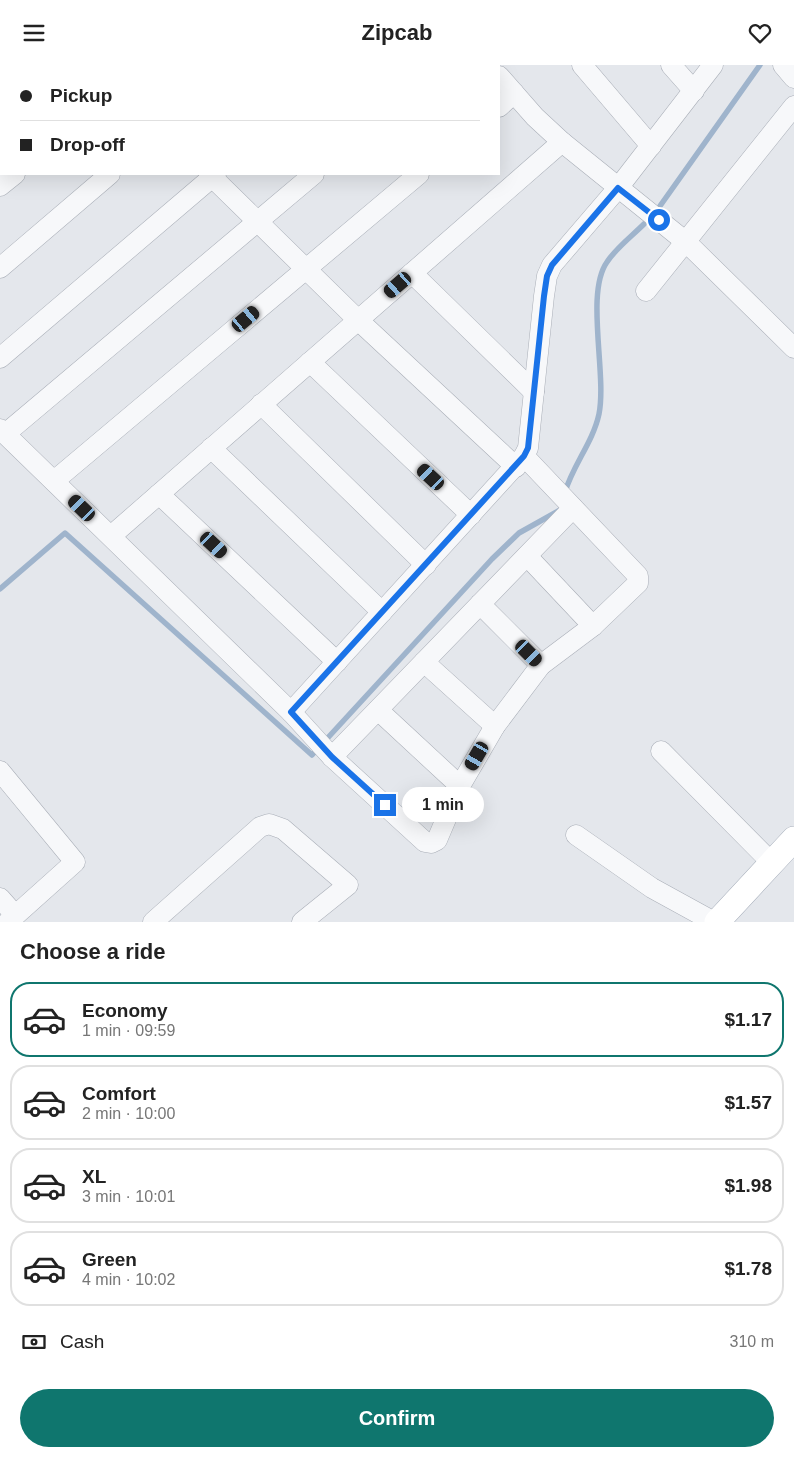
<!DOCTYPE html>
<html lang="en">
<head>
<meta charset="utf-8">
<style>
  body { margin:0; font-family:Helvetica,sans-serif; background:#f6f6f6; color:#222; height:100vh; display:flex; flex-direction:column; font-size:19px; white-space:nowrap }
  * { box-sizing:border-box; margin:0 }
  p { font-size:16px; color:#767676 }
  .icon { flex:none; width:28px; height:28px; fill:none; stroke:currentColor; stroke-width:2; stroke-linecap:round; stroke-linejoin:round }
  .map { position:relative; height:857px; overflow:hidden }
  .sheet { display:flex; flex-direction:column; background:#fff; flex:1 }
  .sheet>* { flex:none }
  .guide { position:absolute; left:0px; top:0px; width:500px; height:110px; box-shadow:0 5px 20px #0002; display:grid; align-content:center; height:110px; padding:0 20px; background:#fff }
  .end { position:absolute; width:22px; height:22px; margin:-11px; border:6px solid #1a73e8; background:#fff; box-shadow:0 0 0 2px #fff }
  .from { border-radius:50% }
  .bubble { position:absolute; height:35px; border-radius:18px; background:#fff; box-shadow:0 5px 20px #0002; font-size:16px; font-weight:700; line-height:35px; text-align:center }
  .car { position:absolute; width:15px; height:30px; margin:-15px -8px; border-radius:6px; box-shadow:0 0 4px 1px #0007; background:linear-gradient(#222 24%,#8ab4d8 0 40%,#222 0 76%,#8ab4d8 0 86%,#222 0) }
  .guide b { display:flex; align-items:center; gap:18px; height:48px; font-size:19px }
  .guide b+b { border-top:1px solid #e0e0e0 }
  .guide i { width:12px; height:12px; background:#222 }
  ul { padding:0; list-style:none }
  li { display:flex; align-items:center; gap:15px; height:75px; margin:0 10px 8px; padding:0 10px; border:2px solid #e0e0e0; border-radius:20px }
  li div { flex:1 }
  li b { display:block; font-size:19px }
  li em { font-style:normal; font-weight:700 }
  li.selected { border-color:#0f766e }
  li>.icon { width:45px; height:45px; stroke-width:1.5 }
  h2 { padding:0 20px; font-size:22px; line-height:60px }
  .pay { display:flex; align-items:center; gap:12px; height:55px; padding:0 20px; font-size:19px }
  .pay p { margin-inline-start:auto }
  .primary-button { display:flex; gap:10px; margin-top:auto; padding:10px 20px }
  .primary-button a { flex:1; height:58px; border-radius:30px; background:#0f766e; color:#fff; font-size:20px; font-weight:700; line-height:58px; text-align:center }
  header { display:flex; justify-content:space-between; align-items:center; height:65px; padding:0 20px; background:#fff; font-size:22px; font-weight:700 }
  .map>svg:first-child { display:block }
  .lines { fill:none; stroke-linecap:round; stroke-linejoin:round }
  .stream { stroke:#9fb4cc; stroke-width:5.5 }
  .minor-casing { stroke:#a9aeb7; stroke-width:21 }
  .major-casing { stroke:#a3abb8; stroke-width:26 }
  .minor { stroke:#f7f8fa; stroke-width:20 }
  .major { stroke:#fff; stroke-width:25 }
  .route { stroke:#1a73e8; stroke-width:6 }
</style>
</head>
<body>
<header><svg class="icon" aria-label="menu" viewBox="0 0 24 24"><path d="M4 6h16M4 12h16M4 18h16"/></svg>Zipcab<svg class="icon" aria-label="heart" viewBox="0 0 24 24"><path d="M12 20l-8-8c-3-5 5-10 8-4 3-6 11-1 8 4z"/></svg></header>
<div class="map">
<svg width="794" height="857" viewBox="0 0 794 857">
  <rect width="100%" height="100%" fill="#e4e7ec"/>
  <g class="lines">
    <g class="stream">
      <polyline points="660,141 760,0"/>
      <path d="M565 427C573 400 593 377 599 349 607 309 585 228 607 197 616 183 632 171 644 159"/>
      <polyline points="0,524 65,468 312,690 492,494 519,468 560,445"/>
    </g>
    <g class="minor-casing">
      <g id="minor">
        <polyline points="98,0 99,1"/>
        <polyline points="582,0 651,81"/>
        <polyline points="671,0 694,26"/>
        <polyline points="783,0 794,13"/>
        <polyline points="20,1 22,0"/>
        <polyline points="144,1 145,0"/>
        <polyline points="236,1 238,0"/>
        <polyline points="342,1 344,0"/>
        <polyline points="442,1 444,0"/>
        <polyline points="499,11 535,52 562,77 686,177 794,283"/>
        <polyline points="0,18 1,17"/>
        <polyline points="499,42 514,28"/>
        <polyline points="209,109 358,255 516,402"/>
        <polyline points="0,121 15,109"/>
        <polyline points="0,203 110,109"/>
        <polyline points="412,208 534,327"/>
        <polyline points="646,226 794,41"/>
        <polyline points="0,293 216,109"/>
        <polyline points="310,297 471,450"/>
        <polyline points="261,339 426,500"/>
        <polyline points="0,364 291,647 332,692 425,777 431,778 437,775 460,721 495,661 541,600 593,561 638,518 638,511 524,391"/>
        <polyline points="5,369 314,109"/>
        <polyline points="211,383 382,547"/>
        <polyline points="54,416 419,109"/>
        <polyline points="159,429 337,597"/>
        <polyline points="111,471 562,77"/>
        <polyline points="527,491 593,561"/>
        <polyline points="480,539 541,600"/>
        <polyline points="424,597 495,661"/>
        <polyline points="378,645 460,721"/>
        <polyline points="291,647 524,391 528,383 544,231 547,211 552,200 618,123 713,0"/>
        <polyline points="661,686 772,798"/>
        <polyline points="332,692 573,443"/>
        <polyline points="0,706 75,797 8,857"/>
        <polyline points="576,770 652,823 714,857"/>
        <polyline points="0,833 15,850"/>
        <polyline points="153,857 260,762 269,759 283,764 348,820 302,857"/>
      </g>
    </g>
    <g class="major-casing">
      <polyline id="major" points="717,857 794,774"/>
    </g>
    <use href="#minor" class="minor"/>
    <use href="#major" class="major"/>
  </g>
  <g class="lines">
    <polyline class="route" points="385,740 332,692 291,647 524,391 528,383 544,231 547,211 552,200 618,123 659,155"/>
  </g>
</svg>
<i class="end from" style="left:659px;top:155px"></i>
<i class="end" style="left:385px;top:740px"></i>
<div class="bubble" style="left:402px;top:722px;width:82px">1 min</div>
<i class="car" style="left:398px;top:220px;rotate:229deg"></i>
<i class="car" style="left:246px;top:254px;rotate:50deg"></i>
<i class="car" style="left:431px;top:412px;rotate:313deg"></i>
<i class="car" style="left:82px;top:443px;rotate:314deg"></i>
<i class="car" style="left:214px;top:480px;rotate:133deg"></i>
<i class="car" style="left:529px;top:588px;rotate:135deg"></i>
<i class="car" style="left:477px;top:691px;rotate:210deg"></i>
<div class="guide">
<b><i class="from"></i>Pickup</b>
<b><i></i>Drop-off</b>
</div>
</div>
<section class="sheet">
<h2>Choose a ride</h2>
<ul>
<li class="selected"><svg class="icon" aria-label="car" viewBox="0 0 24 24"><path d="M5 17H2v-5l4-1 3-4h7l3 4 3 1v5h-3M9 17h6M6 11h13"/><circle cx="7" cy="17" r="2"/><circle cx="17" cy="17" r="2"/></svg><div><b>Economy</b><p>1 min · 09:59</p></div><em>$1.17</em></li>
<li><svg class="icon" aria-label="car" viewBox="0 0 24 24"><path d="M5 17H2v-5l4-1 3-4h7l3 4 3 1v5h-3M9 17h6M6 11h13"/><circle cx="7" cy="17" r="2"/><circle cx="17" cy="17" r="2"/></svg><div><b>Comfort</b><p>2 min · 10:00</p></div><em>$1.57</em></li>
<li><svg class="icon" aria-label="car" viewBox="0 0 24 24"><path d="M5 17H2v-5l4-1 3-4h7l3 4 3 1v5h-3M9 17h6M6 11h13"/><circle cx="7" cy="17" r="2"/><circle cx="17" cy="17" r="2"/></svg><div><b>XL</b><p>3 min · 10:01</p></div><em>$1.98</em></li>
<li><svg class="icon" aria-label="car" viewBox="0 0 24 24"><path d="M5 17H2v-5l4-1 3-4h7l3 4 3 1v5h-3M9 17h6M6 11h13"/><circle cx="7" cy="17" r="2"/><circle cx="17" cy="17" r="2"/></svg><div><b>Green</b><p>4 min · 10:02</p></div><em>$1.78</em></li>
</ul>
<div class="pay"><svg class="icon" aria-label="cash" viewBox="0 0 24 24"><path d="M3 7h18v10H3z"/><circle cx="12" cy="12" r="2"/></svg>Cash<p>310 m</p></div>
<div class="primary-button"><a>Confirm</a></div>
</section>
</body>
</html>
